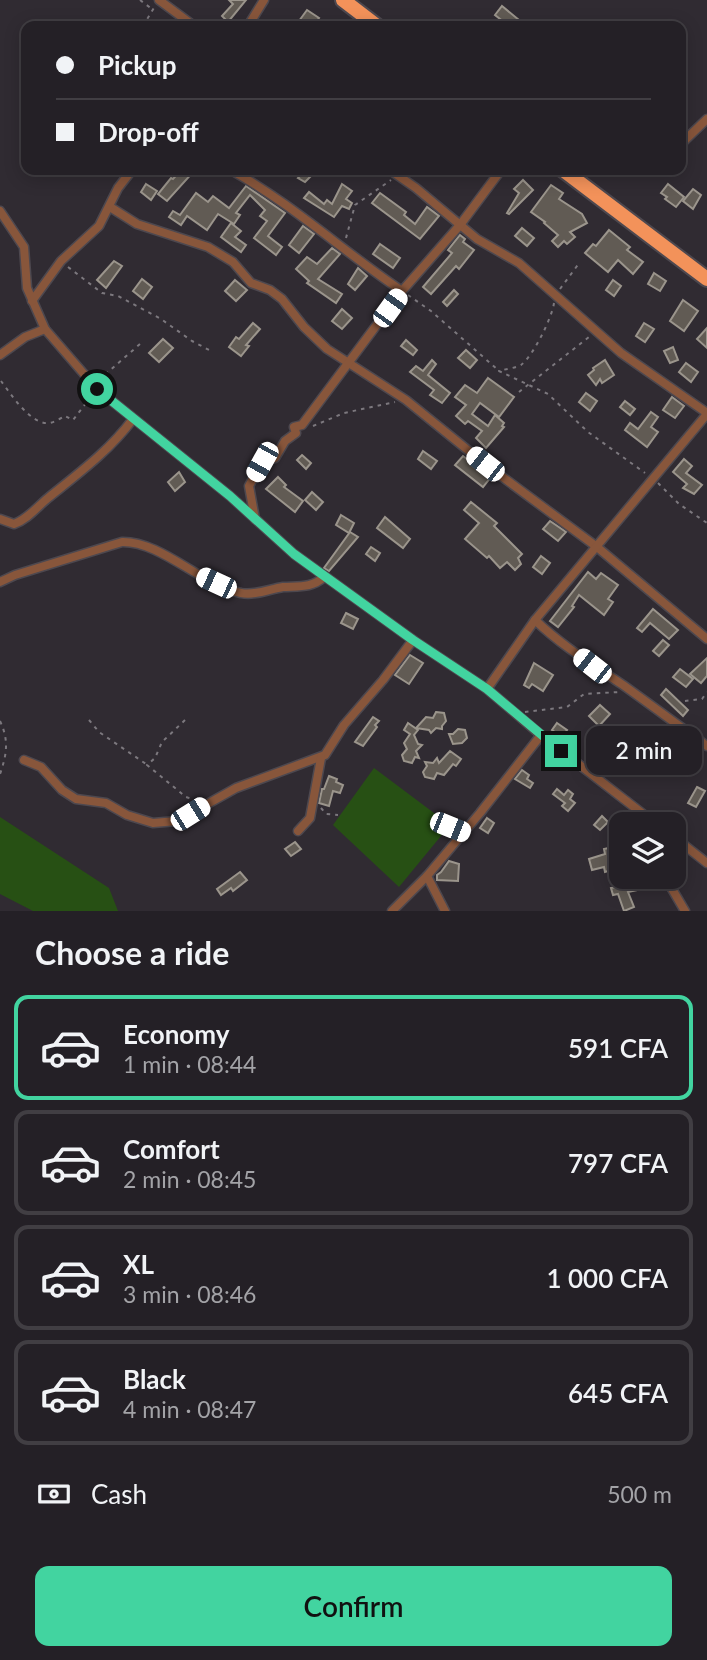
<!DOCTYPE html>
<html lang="en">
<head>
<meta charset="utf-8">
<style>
  body { margin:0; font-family:Lato,sans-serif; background:#302d32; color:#f1f3f6; height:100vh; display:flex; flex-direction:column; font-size:26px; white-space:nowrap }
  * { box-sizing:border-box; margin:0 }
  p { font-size:23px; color:#a3a3a7 }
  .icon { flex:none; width:38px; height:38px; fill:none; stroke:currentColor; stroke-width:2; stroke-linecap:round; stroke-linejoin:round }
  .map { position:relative; height:911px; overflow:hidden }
  .panel { display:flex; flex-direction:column; background:#242026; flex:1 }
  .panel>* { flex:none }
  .banner { position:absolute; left:21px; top:21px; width:665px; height:154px; border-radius:14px; box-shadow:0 4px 18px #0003,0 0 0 2px #413e43; display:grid; align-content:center; height:154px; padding:0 35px; background:#242026 }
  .buttons { position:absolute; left:609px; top:812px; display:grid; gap:14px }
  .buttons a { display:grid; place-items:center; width:77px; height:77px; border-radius:14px; background:#242026; box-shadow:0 4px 18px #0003,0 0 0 2px #413e43; font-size:35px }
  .end { position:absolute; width:32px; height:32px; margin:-16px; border:9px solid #42d4a0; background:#111; box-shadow:0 0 0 4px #111 }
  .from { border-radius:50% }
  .bubble { position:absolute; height:49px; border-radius:14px; background:#242026; box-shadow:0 4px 18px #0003,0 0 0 2px #413e43; font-size:23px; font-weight:600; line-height:49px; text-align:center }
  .car { position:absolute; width:21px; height:42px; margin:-21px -10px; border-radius:9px; box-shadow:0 0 5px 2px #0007; background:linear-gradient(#fff 24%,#345 0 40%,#fff 0 76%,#345 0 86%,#fff 0) }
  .banner b { display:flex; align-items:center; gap:24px; height:66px; font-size:26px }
  .banner b+b { border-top:2px solid #413e43 }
  .banner i { width:18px; height:18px; background:#f1f3f6 }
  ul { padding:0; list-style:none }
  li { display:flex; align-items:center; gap:21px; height:105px; margin:0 14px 10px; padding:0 21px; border:4px solid #413e43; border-radius:14px }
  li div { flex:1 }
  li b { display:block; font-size:26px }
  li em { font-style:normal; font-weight:600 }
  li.active { border-color:#42d4a0 }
  li>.icon { width:63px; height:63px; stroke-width:1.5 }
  h2 { padding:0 35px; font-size:32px; line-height:84px }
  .pay { display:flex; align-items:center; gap:18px; height:77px; padding:0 35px; font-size:26px }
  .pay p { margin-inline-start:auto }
  .cta { display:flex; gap:14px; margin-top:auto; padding:14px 35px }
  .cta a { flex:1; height:80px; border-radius:14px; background:#42d4a0; color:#111; font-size:28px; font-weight:600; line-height:80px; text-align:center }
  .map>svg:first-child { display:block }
  .green { fill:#275014 }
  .building { fill:#615b54; stroke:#9b958c; stroke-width:2 }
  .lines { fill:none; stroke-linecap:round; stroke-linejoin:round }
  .lane-casing { stroke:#4d484f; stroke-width:8 }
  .street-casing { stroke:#4d484f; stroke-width:11 }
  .highway-casing { stroke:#4d484f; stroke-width:18 }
  .path { stroke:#7c787e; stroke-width:2; stroke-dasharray:3.5 5; stroke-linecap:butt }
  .lane { stroke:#88563b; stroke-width:4.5 }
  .street { stroke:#88563b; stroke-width:8 }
  .highway { stroke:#f3925a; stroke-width:14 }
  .route { stroke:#42d4a0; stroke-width:9 }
</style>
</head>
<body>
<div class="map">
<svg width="707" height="911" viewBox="0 0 707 911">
  <rect width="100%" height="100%" fill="#302b32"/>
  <g class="green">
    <polygon points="374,768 450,825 399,887 333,825"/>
    <polygon points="0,817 109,888 118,911 33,911 0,894"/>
  </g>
  <g class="building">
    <polygon points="229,0 246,0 228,22 222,16 233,4"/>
    <polygon points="502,6 519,20 528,26 509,26 495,15"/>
    <polygon points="307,10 319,18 313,26 306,26 299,21"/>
    <polygon points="181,170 195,170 167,201 158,194 171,178 173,179"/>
    <polygon points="306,170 317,170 305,182 298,178"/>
    <polygon points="523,180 533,190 509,214 507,213 519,193 514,189"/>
    <polygon points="146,184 157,191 151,200 141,192"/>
    <polygon points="342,184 352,191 346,199 352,203 349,209 342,206 334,217 304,198 309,192 324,204 327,200 332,204"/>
    <polygon points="668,184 684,197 676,207 665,199 667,197 661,193"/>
    <polygon points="551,185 563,193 559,199 582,214 587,223 570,232 575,237 567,244 564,241 558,247 552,241 558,235 544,223 545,222 531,212"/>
    <polygon points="246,186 285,213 268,236 282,247 276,255 254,238 267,221 260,216 265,210 250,195 236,213 240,215 234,224 218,214 207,230 187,216 181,225 169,217 173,211 180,215 196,193 208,202 213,196 229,208"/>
    <polygon points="693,189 701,195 693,209 683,201"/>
    <polygon points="380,193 406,212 404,215 415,224 427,207 439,216 420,239 372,203"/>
    <polygon points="231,223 241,231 235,237 246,245 241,252 221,237"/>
    <polygon points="303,226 314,234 299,253 289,245"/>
    <polygon points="522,228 534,238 527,246 515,236"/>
    <polygon points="609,230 630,247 627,250 643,262 633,274 618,260 608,272 585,253 593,244 596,246"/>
    <polygon points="460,235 465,239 463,242 474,250 459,269 456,266 431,294 423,287 452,253 448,250"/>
    <polygon points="380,244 400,258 393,268 373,254"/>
    <polygon points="332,248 340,254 318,279 342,294 336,303 307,283 309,281 296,269 307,257 317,264"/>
    <polygon points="114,261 122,266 106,288 97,280"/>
    <polygon points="358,268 367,276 355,290 348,284"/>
    <polygon points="654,273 666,281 660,291 648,284"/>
    <polygon points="142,279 152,287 143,299 133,291"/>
    <polygon points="235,280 247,290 236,301 225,291"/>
    <polygon points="613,280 621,286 614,296 606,290"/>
    <polygon points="454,290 458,294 447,306 443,302"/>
    <polygon points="683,300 698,311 684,331 670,321"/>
    <polygon points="342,309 352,318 342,329 332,321"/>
    <polygon points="253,323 260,329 246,345 249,346 241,356 229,347 236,337 239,339"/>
    <polygon points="644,323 654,329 645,342 636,336"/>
    <polygon points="707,328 707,348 697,339"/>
    <polygon points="163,339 173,348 159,362 149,353"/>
    <polygon points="406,340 417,350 413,355 401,346"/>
    <polygon points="673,347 678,360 670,363 664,351"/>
    <polygon points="466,350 477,360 470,368 458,358"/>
    <polygon points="432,360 436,364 428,375 450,393 442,403 430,395 434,390 410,372 416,366 423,371"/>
    <polygon points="605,360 614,375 602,383 600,379 596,385 588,375 594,370 593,368"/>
    <polygon points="686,363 698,372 691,382 679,372"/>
    <polygon points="488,378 514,397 499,417 480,403 472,414 488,426 495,415 504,423 502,426 504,427 486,448 476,438 482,431 468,421 465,424 456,416 466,405 455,397 465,385 477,393"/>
    <polygon points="586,393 597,401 590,411 579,402"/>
    <polygon points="672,397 684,406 675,418 663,410"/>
    <polygon points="625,401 635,409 630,415 620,407"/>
    <polygon points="651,412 658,417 651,427 658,432 647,447 625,430 630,423 638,429"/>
    <polygon points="423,451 437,461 431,469 418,459"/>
    <polygon points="302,455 311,463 306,469 297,460"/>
    <polygon points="463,456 491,477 483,487 455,465"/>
    <polygon points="684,459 692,466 686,473 702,485 694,494 683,488 687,484 673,472"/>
    <polygon points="179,472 185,482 175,491 168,482"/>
    <polygon points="278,477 286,485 284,487 303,501 295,512 266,489"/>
    <polygon points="312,492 323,502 316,510 305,500"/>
    <polygon points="471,502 497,523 494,526 522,554 518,558 521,564 515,570 507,562 500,568 489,556 487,558 465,539 479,523 464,510"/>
    <polygon points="341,515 354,523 349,533 336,525"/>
    <polygon points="385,517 410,539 403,548 377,528"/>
    <polygon points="550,521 566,532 558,541 543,529"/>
    <polygon points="350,532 358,537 329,571 324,568"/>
    <polygon points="371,547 380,553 375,561 366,554"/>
    <polygon points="541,556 550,563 542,574 533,567"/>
    <polygon points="588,572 596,579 601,573 618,585 608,599 613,602 604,615 579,595 572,606 574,607 558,627 550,621"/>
    <polygon points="653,609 678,630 669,639 650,623 642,632 637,628"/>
    <polygon points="346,613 358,619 353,629 341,623"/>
    <polygon points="663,640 669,645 659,656 653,651"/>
    <polygon points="410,655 423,663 409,684 395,675"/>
    <polygon points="707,658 707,676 701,683 690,674"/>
    <polygon points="534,663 553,675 543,691 532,684 529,688 524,685"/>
    <polygon points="680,669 693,679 686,687 673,677"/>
    <polygon points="666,689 688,710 683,716 661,695"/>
    <polygon points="600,705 610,714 599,726 589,716"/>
    <polygon points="436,712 444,713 446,721 442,726 442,729 436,728 431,733 429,730 416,728 426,717 433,718"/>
    <polygon points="373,717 379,721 375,725 377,727 363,746 355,742"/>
    <polygon points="408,723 418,730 414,735 418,744 422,745 416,751 419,758 415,757 412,763 404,761 402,755 407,749 404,743 410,734 404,730"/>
    <polygon points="557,723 567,730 562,737 552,730"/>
    <polygon points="458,729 465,730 467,738 462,743 453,744 449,734 453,734"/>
    <polygon points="592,745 603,752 597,761 586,754"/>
    <polygon points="450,751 461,759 456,766 453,764 444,775 437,773 434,779 425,777 423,772 427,766 425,762 433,763 437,758 439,763"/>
    <polygon points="522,770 529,775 527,779 533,783 530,788 515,779"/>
    <polygon points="329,776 337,779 336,782 343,785 340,793 333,791 329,806 319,803 322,789 324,789"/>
    <polygon points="697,787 705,791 696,807 688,803"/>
    <polygon points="557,789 564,795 568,790 573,794 570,799 575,803 568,811 562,806 565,803 553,794"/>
    <polygon points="602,816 608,822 600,830 594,825"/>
    <polygon points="487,818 494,823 488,833 480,828"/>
    <polygon points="295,842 301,849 291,856 285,849"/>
    <polygon points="613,847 614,855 620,853 621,867 605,872 604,867 592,870 589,859 605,854 604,849"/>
    <polygon points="449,861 459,864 458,881 437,880 437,875 441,872"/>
    <polygon points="240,872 247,880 233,891 231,888 221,895 217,889"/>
    <polygon points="640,877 641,882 646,882 647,888 628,892 634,907 624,911 618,894 613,895 611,888 626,885 624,880"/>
  </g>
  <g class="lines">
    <g class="lane-casing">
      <polyline id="lane" points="450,827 463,832"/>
    </g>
    <g class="street-casing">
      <g id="street">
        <polyline points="159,0 194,26"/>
        <polyline points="248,26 264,0"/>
        <polyline points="684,141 707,119"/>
        <path d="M231 170C292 204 344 252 402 291"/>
        <polyline points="390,170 416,188 477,239 519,263 621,353 707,413"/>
        <polyline points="110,207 137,224 208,247 233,262 251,283 270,290 282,299 304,327 327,349 406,400 485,464 597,547 707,639"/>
        <polyline points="0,211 24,247 27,288 45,329 97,389 230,496 294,554 413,640 487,689 541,735 656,824"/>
        <polyline points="32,301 61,261 99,226 118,188 132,170"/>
        <polyline points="0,355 25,337 45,329"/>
        <path d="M0 519 14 524C28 519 37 507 48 498 79 473 109 451 133 419"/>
        <polyline points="255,519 249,486 262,462 275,458 285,441 296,433 294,427 302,425 402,291 460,225 501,170"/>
        <path d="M0 582 15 575 122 542C161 541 201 585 241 593 254 596 270 589 283 587 299 586 312 588 324 577"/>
        <path d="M535 620C562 646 592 664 623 685 651 705 679 726 707 746"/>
        <polyline points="487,689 535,620 707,414"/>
        <polyline points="24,760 41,767 62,790 76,799 106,803 127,815 153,823 177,821 236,788 325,755 344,725 383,680 413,640"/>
        <polyline points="298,831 310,818 321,758"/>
        <polyline points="674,837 707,863"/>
        <polyline points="665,877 685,911"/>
        <polyline points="392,911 427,876"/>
        <polyline points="445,911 427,876 480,813 541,735"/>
      </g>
    </g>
    <g class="highway-casing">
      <g id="highway">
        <polyline points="343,0 377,26"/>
        <polyline points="563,170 707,279"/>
      </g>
    </g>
    <g class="path">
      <polyline points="140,0 152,9"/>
      <polyline points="143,26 155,6"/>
      <polyline points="346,238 355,205 391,180"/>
      <polyline points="68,267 102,293 118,296 161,319 192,341 211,351"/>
      <polyline points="560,289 580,262"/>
      <polyline points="408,295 431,311 498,370"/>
      <path d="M554 303C552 318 533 356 521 365 516 368 505 369 499 371L548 394 588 432 645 473"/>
      <polyline points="99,380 140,344"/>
      <path d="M1 381C11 394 31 426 50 423 55 422 61 418 65 416L73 420 93 394"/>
      <polyline points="519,392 589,337"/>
      <polyline points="313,426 344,413 395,402"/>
      <polyline points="658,483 679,504 707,523"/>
      <polyline points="685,701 702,699 707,692"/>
      <polyline points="525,712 567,707 584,694 620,692"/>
      <polyline points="89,720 99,732 146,764"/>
      <polyline points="185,720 162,742 155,758 147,765 186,797 197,801"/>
      <path d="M0 721C9 740 7 754 0 774"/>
      <polyline points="321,808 326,814 338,815"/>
    </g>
    <use href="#lane" class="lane"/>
    <use href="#street" class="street"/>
    <use href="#highway" class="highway"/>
  </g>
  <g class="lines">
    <polyline class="route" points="97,389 230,496 294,554 413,640 487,689 561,751"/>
  </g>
</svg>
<div class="buttons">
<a><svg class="icon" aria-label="layers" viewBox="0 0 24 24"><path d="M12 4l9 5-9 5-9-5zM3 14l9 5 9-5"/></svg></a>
</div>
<i class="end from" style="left:97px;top:389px"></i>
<i class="end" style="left:561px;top:751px"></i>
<div class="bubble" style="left:586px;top:726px;width:116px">2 min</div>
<i class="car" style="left:390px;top:308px;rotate:36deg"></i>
<i class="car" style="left:262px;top:462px;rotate:209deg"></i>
<i class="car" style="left:485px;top:464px;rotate:308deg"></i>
<i class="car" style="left:216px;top:583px;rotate:295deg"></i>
<i class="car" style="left:592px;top:666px;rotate:308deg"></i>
<i class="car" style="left:190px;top:814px;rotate:58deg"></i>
<i class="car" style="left:450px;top:827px;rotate:112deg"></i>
<div class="banner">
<b><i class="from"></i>Pickup</b>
<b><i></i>Drop-off</b>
</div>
</div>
<section class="panel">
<h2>Choose a ride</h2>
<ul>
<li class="active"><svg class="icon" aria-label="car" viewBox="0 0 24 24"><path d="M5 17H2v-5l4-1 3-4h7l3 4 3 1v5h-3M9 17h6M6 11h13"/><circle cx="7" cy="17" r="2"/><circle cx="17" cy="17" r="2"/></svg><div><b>Economy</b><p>1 min · 08:44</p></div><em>591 CFA</em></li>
<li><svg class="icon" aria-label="car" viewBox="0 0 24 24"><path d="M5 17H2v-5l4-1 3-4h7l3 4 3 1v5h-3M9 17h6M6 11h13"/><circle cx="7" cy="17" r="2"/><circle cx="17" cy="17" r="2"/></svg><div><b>Comfort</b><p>2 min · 08:45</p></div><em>797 CFA</em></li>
<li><svg class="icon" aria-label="car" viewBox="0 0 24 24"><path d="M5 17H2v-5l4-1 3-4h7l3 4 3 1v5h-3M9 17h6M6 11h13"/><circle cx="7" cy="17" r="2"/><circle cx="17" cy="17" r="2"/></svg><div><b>XL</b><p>3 min · 08:46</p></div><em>1 000 CFA</em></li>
<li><svg class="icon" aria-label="car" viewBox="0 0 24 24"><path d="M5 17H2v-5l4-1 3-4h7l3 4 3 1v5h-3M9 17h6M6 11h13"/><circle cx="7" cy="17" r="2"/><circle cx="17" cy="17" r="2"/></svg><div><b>Black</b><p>4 min · 08:47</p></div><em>645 CFA</em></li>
</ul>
<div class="pay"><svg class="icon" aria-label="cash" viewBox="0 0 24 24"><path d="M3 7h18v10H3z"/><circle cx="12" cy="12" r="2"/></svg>Cash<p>500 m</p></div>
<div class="cta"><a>Confirm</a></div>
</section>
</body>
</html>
